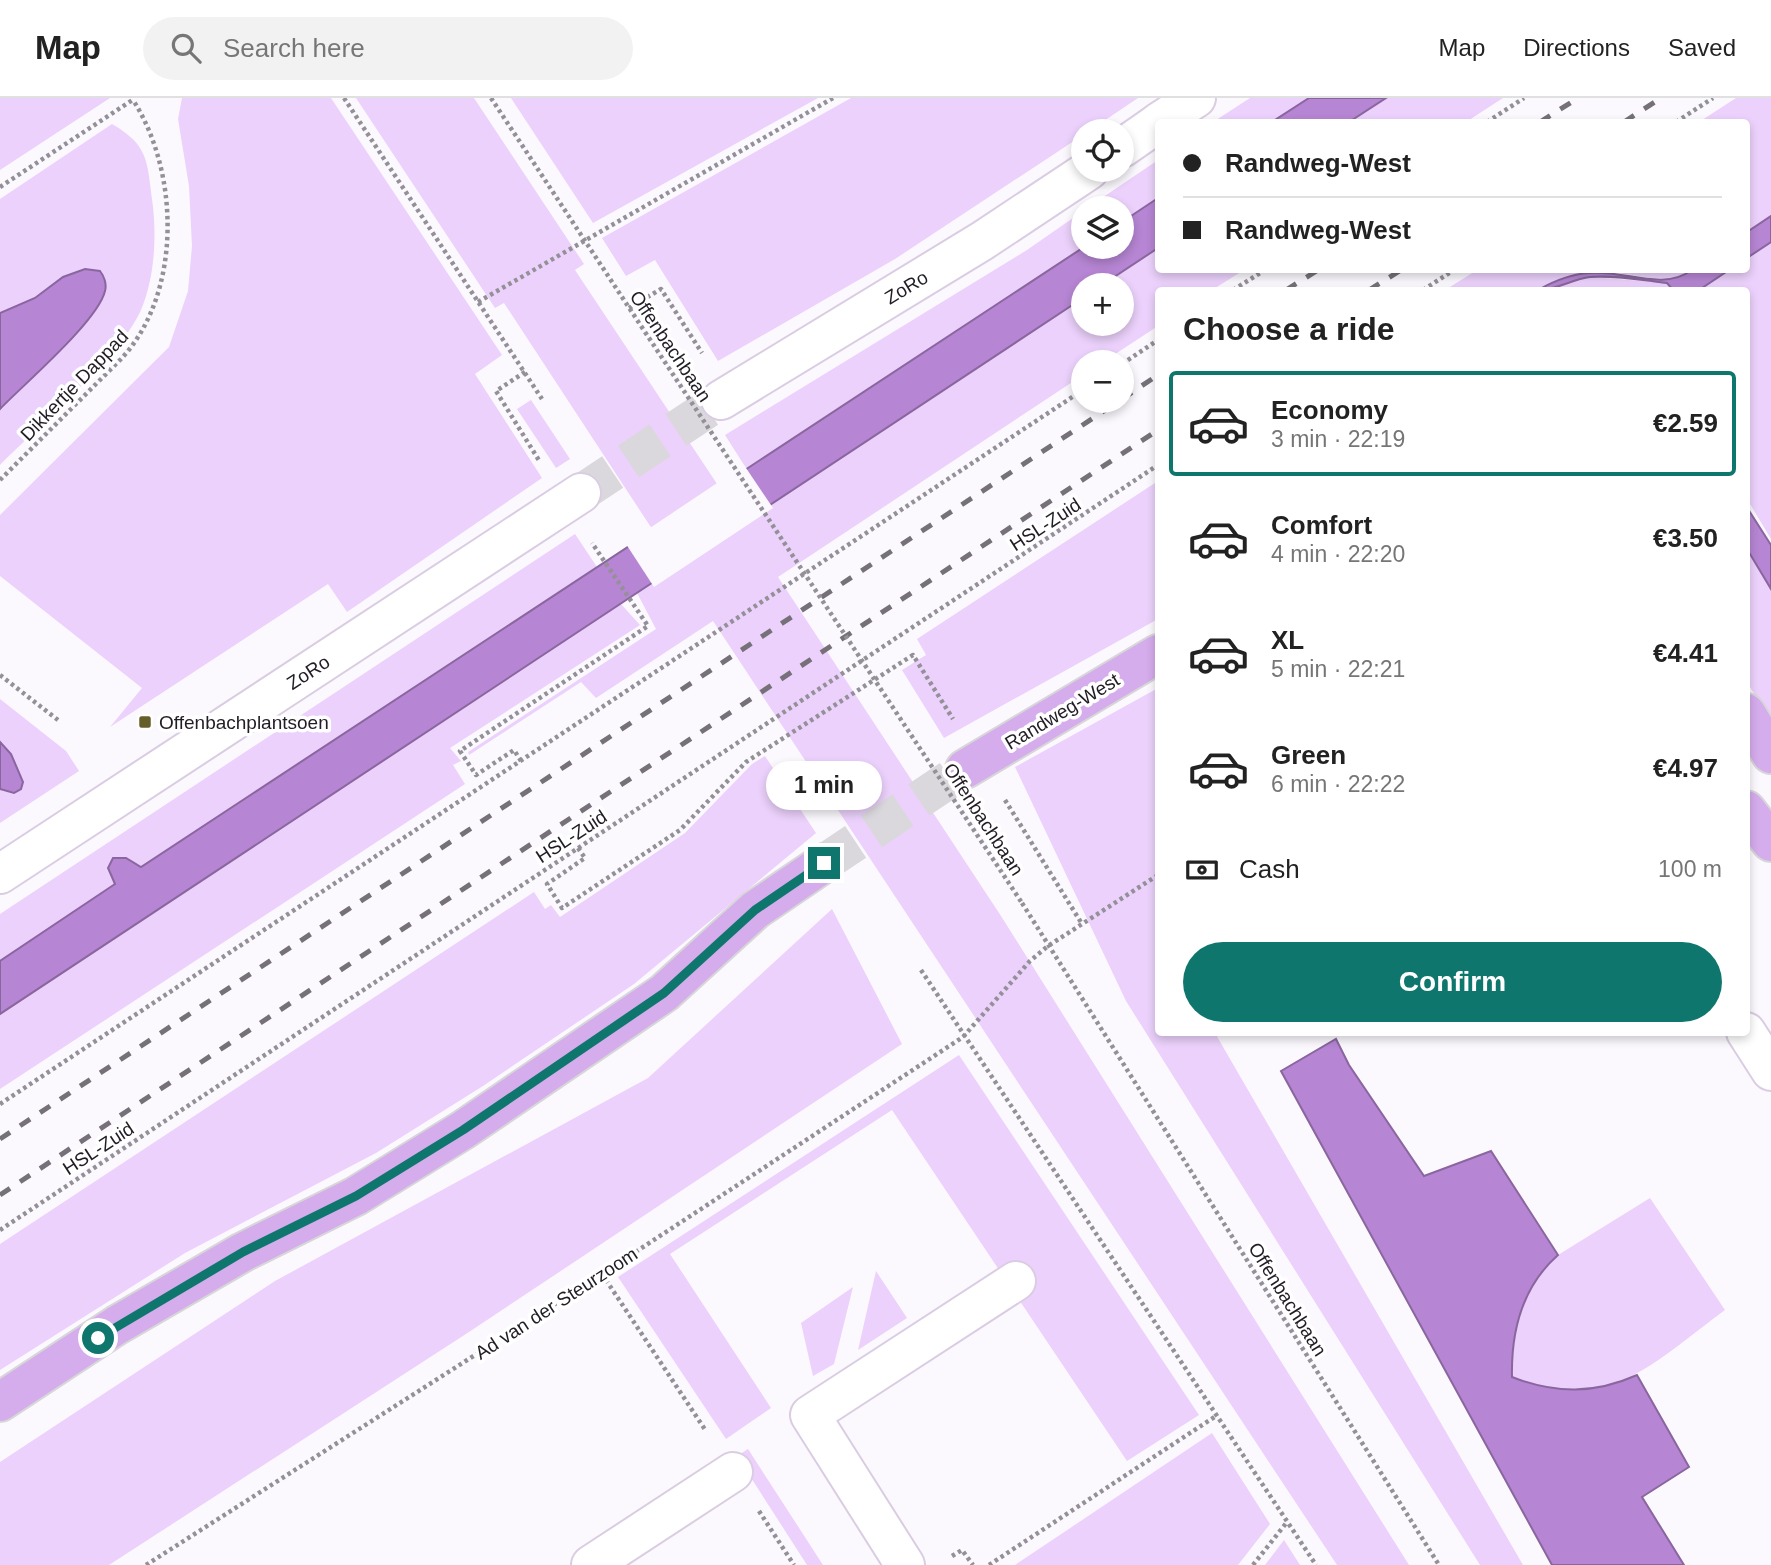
<!DOCTYPE html>
<html lang="en">
<head>
<meta charset="utf-8">
<style>
  body { margin:0; font-family:Arial,sans-serif; background:#f2f2f2; color:#222; height:100vh; display:flex; flex-direction:column; font-size:26px; white-space:nowrap }
  * { box-sizing:border-box; margin:0 }
  p { font-size:23px; color:#767676 }
  .icon { flex:none; width:38px; height:38px; fill:none; stroke:currentColor; stroke-width:2; stroke-linecap:round; stroke-linejoin:round }
  .map { position:relative; flex:1; overflow:hidden }
  .drawer { position:absolute; left:1155px; top:189px; width:595px; height:749px; display:flex; flex-direction:column; background:#fff; border-radius:7px; box-shadow:0 4px 10px #0003 }
  .drawer>* { flex:none }
  .hud { position:absolute; left:1155px; top:21px; width:595px; height:154px; border-radius:7px; box-shadow:0 4px 10px #0003; display:grid; align-content:center; height:154px; padding:0 28px; background:#fff }
  .tools { position:absolute; left:1071px; top:21px; display:grid; gap:14px }
  .tools a { display:grid; place-items:center; width:63px; height:63px; border-radius:50%; background:#fff; box-shadow:0 4px 10px #0003; font-size:35px }
  .end { position:absolute; width:32px; height:32px; margin:-16px; border:9px solid #0f766e; background:#fff; box-shadow:0 0 0 4px #fff }
  .from { border-radius:50% }
  .bubble { position:absolute; height:49px; border-radius:24px; background:#fff; box-shadow:0 4px 10px #0003; font-size:23px; font-weight:700; line-height:49px; text-align:center }
  .hud b { display:flex; align-items:center; gap:24px; height:66px; font-size:26px }
  .hud b+b { border-top:2px solid #e0e0e0 }
  .hud i { width:18px; height:18px; background:#222 }
  ul { padding:0; list-style:none }
  li { display:flex; align-items:center; gap:21px; height:105px; margin:0 14px 10px; padding:0 14px; border:4px solid transparent; border-radius:7px }
  li div { flex:1 }
  li b { display:block; font-size:26px }
  li em { font-style:normal; font-weight:700 }
  li.on { border-color:#0f766e }
  li>.icon { width:63px; height:63px; stroke-width:1.5 }
  h2 { padding:0 28px; font-size:32px; line-height:84px }
  .pay { display:flex; align-items:center; gap:18px; height:77px; padding:0 28px; font-size:26px }
  .pay p { margin-inline-start:auto }
  .primary-button { display:flex; gap:14px; margin-top:auto; padding:14px 28px }
  .primary-button a { flex:1; height:80px; border-radius:42px; background:#0f766e; color:#fff; font-size:28px; font-weight:700; line-height:80px; text-align:center }
  header { display:flex; align-items:center; gap:42px; box-sizing:border-box; height:98px; padding:0 35px; background:#fff; border-bottom:2px solid #e0e0e0 }
  header strong { font-size:33px }
  nav { display:flex; gap:38px; margin-inline-start:auto; font-size:24px }
  .search { width:490px; height:63px; background:#f2f2f2; display:flex; align-items:center; gap:18px; box-sizing:border-box; padding:0 24px; border-radius:38px; color:#767676; font-size:26px }
  .map>svg:first-child { display:block }
  .green { fill:#ebd1fb }
  .water { fill:#b685d3; stroke:#8a669f; stroke-width:2 }
  .pier { fill:#fcf9fe }
  .lines { fill:none; stroke-linecap:round; stroke-linejoin:round }
  .minor-tunnel { stroke:#dbd8dd; stroke-width:38; stroke-dasharray:38 19; stroke-linecap:butt }
  .major-tunnel { stroke:#dbd8dd; stroke-width:38; stroke-dasharray:38 19; stroke-linecap:butt }
  .minor-casing { stroke:#dacde3; stroke-width:42 }
  .major-casing { stroke:#d7d6d8; stroke-width:42 }
  .path { stroke:#949097; stroke-width:4.5; stroke-dasharray:3.5 3.5; stroke-linecap:butt }
  .minor { stroke:#fff; stroke-width:38 }
  .major { stroke:#d5acec; stroke-width:38 }
  .rail { stroke:#767179; stroke-width:5; stroke-dasharray:12 12; stroke-linecap:butt }
  .path-bridge { stroke:#949097; stroke-width:4.5; stroke-dasharray:3.5 3.5; stroke-linecap:butt }
  .route { stroke:#0f766e; stroke-width:9 }
  .poi-dot { fill:#645e2a; stroke:#fff; stroke-width:2.5 }
  .labels { text-anchor:middle; stroke-width:7; stroke-linejoin:round; paint-order:stroke }
  .street-label { font-size:19px; fill:#221c25; stroke:#fff }
  .poi-label { font-size:19px; fill:#221c25; stroke:#fff; text-anchor:start }
</style>
</head>
<body>
<header>
<strong>Map</strong>
<div class="search"><svg class="icon" aria-label="search" viewBox="0 0 24 24"><circle cx="10" cy="10" r="6"/><path d="M15 15l6 6"/></svg>Search here</div>
<nav><a>Map</a><a>Directions</a><a>Saved</a></nav>
</header>
<div class="map">
<svg width="1771" height="1467" viewBox="0 0 1771 1467">
  <rect width="100%" height="100%" fill="#fcf9fe"/>
  <g class="green">
    <polygon points="0,0 110,0 0,72"/>
    <polygon points="182,0 331,0 502,257 475,276 542,380 347,514 328,486 110,629 142,590 0,478 0,417 169,249 188,193 192,148 189,88 178,21"/>
    <polygon points="356,0 474,0 584,166 575,172 743,425 1083,200 1083,226 1122,226 1122,187 1102,187 1158,150 1158,172 1244,172 1212,192 1158,192 1158,228 1103,264 1083,264 1083,277 778,479 1001,818 1409,1467 1337,1467 713,523 596,600 581,584 469,657 468,654 656,531 637,495 677,469 504,205 495,210"/>
    <polygon points="511,0 818,0 593,125"/>
    <polygon points="851,0 1138,0 1089,33 1083,33 1083,37 895,161 718,263 655,162 626,178 602,140"/>
    <polygon points="1250,0 1309,0 1272,24 1213,24"/>
    <polygon points="1386,0 1503,0 1466,24 1349,24"/>
    <polygon points="1736,0 1771,0 1771,118 1747,134 1746,24 1699,24"/>
    <path d="M112 26C148 47 147 62 152 101 157 136 155 179 141 212 120 259 39 328 0 367V311C20 291 117 206 104 179 101 173 93 170 86 171 65 175 51 190 35 200 24 206 11 210 0 215V101Z"/>
    <polygon points="1158,62 1158,100 1122,124 1122,110 1087,110"/>
    <polygon points="1083,113 1084,149 746,370 725,337 1027,152"/>
    <polygon points="1771,144 1771,441 1747,401 1746,192 1699,192 1729,172 1746,172 1747,160"/>
    <path d="M1477 172H1692C1666 190 1640 175 1612 175 1589 175 1557 181 1538 192H1445Z"/>
    <polygon points="1591,179 1667,185 1673,192 1547,192 1568,183"/>
    <polygon points="531,302 570,361 556,370 517,311"/>
    <polygon points="1158,383 1158,521 944,640 902,572 926,557 917,541"/>
    <polygon points="575,436 597,469 141,770 138,766 111,777 116,786 0,863 0,816"/>
    <polygon points="1747,451 1771,491 1771,624 1747,584"/>
    <polygon points="621,506 640,527 450,650 461,663 453,667 465,686 0,991 0,916"/>
    <polygon points="1158,590 1158,934 1215,935 1523,1467 1480,1467 1126,903 1015,669"/>
    <polygon points="0,601 66,653 79,673 0,725"/>
    <polygon points="765,658 816,735 634,886 483,988 376,1055 185,1155 0,1272 0,1146 534,794 545,811 551,807 560,819 685,735 752,666"/>
    <polygon points="832,811 902,946 469,1234 109,1467 0,1467 0,1364 275,1183 648,980"/>
    <polygon points="959,957 1199,1317 1127,1363 892,1012 670,1156 771,1310 726,1341 618,1179"/>
    <path d="M1650 1100 1725 1212C1650 1267 1611 1316 1512 1279 1512 1232 1522 1189 1558 1157Z"/>
    <polygon points="876,1173 907,1220 858,1252"/>
    <polygon points="853,1189 834,1266 813,1278 801,1225"/>
    <polygon points="1212,1335 1270,1426 1238,1467 1015,1467"/>
    <polygon points="748,1351 823,1467 807,1467 737,1358"/>
    <polygon points="1284,1442 1300,1467 1265,1467"/>
  </g>
  <g class="water">
    <polygon points="1309,0 1386,0 1349,24 1272,24"/>
    <polygon points="1158,100 1158,150 1102,187 1083,187 1083,200 0,916 0,863 115,786 108,770 113,760 126,760 141,769 1084,149 1122,149 1122,124"/>
    <polygon points="1771,118 1771,144 1747,160 1747,134"/>
    <path d="M85 171 100 173C104 178 107 186 105 193 98 223 24 286 0 311V215L35 200 63 179Z"/>
    <path d="M1692 172H1729L1699 192H1673L1667 185C1642 182 1615 177 1590 179 1572 181 1555 193 1538 192 1554 183 1570 176 1589 175 1623 171 1662 194 1692 172Z"/>
    <polygon points="1746,408 1771,447 1771,491 1747,451"/>
    <polygon points="0,644 11,656 23,684 21,691 14,695 0,691"/>
    <path d="M1336 941 1349 967 1424 1078 1491 1053 1558 1157C1523 1188 1511 1232 1512 1279 1555 1296 1595 1296 1637 1277L1689 1369 1642 1399 1684 1467H1552L1281 973Z"/>
  </g>
  <polygon class="pier" points="744,367 773,410 654,489 626,446"/>
  <g class="lines">
    <polyline class="minor-tunnel" points="581,395 721,302"/>
    <polyline class="major-tunnel" points="824,765 965,671"/>
    <g class="minor-casing">
      <g id="minor">
        <polyline points="1159,24 1196,0"/>
        <polyline points="1122,50 1158,25"/>
        <polyline points="721,302 982,143 1089,72"/>
        <polyline points="0,776 581,395"/>
        <polyline points="1746,934 1771,973"/>
        <polyline points="591,1467 733,1374"/>
        <polyline points="905,1467 810,1317 1016,1183"/>
      </g>
    </g>
    <g class="major-casing">
      <g id="major">
        <polyline points="1746,615 1771,656"/>
        <polyline points="965,671 1158,556"/>
        <polyline points="1746,712 1771,744"/>
        <polyline points="0,1304 117,1227 243,1154 356,1098 463,1032 664,895 755,812 824,765"/>
      </g>
    </g>
    <g class="path">
      <polyline points="344,0 542,301"/>
      <polyline points="491,0 645,234"/>
      <polyline points="1487,24 1524,0"/>
      <polyline points="1676,24 1713,0"/>
      <polyline points="0,89 134,1"/>
      <polyline points="1233,192 1265,172"/>
      <polyline points="1423,192 1454,172"/>
      <polyline points="478,204 833,0"/>
      <polyline points="629,210 661,191 702,255"/>
      <polyline points="1122,266 1158,242"/>
      <polyline points="525,274 496,293 540,364"/>
      <path d="M0 382 121 261C182 196 180 75 133 2"/>
      <polyline points="0,577 58,622"/>
      <polyline points="521,663 514,652 476,677 460,653 648,528 592,445"/>
      <polyline points="1005,702 1082,826"/>
      <polyline points="578,750 585,760 547,786 562,810 680,732 746,664 913,557 953,621"/>
      <polyline points="1022,805 1439,1467"/>
      <polyline points="921,872 1316,1467"/>
      <polyline points="0,1006 1083,292"/>
      <polyline points="0,1132 1158,367"/>
      <polyline points="602,1176 706,1333"/>
      <polyline points="759,1413 794,1467"/>
      <polyline points="952,1458 962,1452 973,1467"/>
      <polyline points="146,1467 602,1176 963,939 1030,863 1048,848 1158,777"/>
      <polyline points="989,1467 1216,1318"/>
      <polyline points="1253,1467 1287,1424"/>
    </g>
    <use href="#minor" class="minor"/>
    <use href="#major" class="major"/>
    <g class="rail">
      <polyline points="1540,24 1578,0"/>
      <polyline points="1624,24 1661,0"/>
      <polyline points="1286,192 1318,172"/>
      <polyline points="1369,192 1401,172"/>
      <polyline points="1122,301 1158,277"/>
      <polyline points="0,1041 1119,303"/>
      <polyline points="0,1097 1158,332"/>
    </g>
    <polyline class="path-bridge" points="645,234 1022,805"/>
  </g>
  <g class="lines">
    <polyline class="route" points="98,1240 243,1154 356,1098 463,1032 664,895 755,812 824,765"/>
  </g>
  <rect class="poi-dot" x="138" y="617" width="14" height="14" rx="3.5"/>
  <g class="labels">
    <g class="street-label">
      <text transform="translate(906 189) rotate(-31)" y="7">ZoRo</text>
      <text transform="translate(671 248) rotate(56)" y="7">Offenbachbaan</text>
      <text transform="translate(74 287) rotate(-46)" y="7">Dikkertje Dappad</text>
      <text transform="translate(1045 426) rotate(-33)" y="7">HSL-Zuid</text>
      <text transform="translate(308 574) rotate(-33)" y="7">ZoRo</text>
      <text transform="translate(1062 613) rotate(-31)" y="7">Randweg-West</text>
      <text transform="translate(984 721) rotate(57)" y="7">Offenbachbaan</text>
      <text transform="translate(571 738) rotate(-33)" y="7">HSL-Zuid</text>
      <text transform="translate(98 1050) rotate(-33)" y="7">HSL-Zuid</text>
      <text transform="translate(1288 1201) rotate(58)" y="7">Offenbachbaan</text>
      <text transform="translate(556 1205) rotate(-33)" y="7">Ad van der Steurzoom</text>
    </g>
    <g class="poi-label">
      <text x="159" y="631">Offenbachplantsoen</text>
    </g>
  </g>
</svg>
<div class="tools">
<a><svg class="icon" aria-label="locate" viewBox="0 0 24 24"><circle cx="12" cy="12" r="6"/><path d="M12 2v4M12 18v4M2 12h4M18 12h4"/></svg></a>
<a><svg class="icon" aria-label="layers" viewBox="0 0 24 24"><path d="M12 4l9 5-9 5-9-5zM3 14l9 5 9-5"/></svg></a>
<a>+</a>
<a>−</a>
</div>
<i class="end from" style="left:98px;top:1240px"></i>
<i class="end" style="left:824px;top:765px"></i>
<div class="bubble" style="left:766px;top:663px;width:116px">1 min</div>
<div class="hud">
<b><i class="from"></i>Randweg-West</b>
<b><i></i>Randweg-West</b>
</div>
<section class="drawer">
<h2>Choose a ride</h2>
<ul>
<li class="on"><svg class="icon" aria-label="car" viewBox="0 0 24 24"><path d="M5 17H2v-5l4-1 3-4h7l3 4 3 1v5h-3M9 17h6M6 11h13"/><circle cx="7" cy="17" r="2"/><circle cx="17" cy="17" r="2"/></svg><div><b>Economy</b><p>3 min · 22:19</p></div><em>€2.59</em></li>
<li><svg class="icon" aria-label="car" viewBox="0 0 24 24"><path d="M5 17H2v-5l4-1 3-4h7l3 4 3 1v5h-3M9 17h6M6 11h13"/><circle cx="7" cy="17" r="2"/><circle cx="17" cy="17" r="2"/></svg><div><b>Comfort</b><p>4 min · 22:20</p></div><em>€3.50</em></li>
<li><svg class="icon" aria-label="car" viewBox="0 0 24 24"><path d="M5 17H2v-5l4-1 3-4h7l3 4 3 1v5h-3M9 17h6M6 11h13"/><circle cx="7" cy="17" r="2"/><circle cx="17" cy="17" r="2"/></svg><div><b>XL</b><p>5 min · 22:21</p></div><em>€4.41</em></li>
<li><svg class="icon" aria-label="car" viewBox="0 0 24 24"><path d="M5 17H2v-5l4-1 3-4h7l3 4 3 1v5h-3M9 17h6M6 11h13"/><circle cx="7" cy="17" r="2"/><circle cx="17" cy="17" r="2"/></svg><div><b>Green</b><p>6 min · 22:22</p></div><em>€4.97</em></li>
</ul>
<div class="pay"><svg class="icon" aria-label="cash" viewBox="0 0 24 24"><path d="M3 7h18v10H3z"/><circle cx="12" cy="12" r="2"/></svg>Cash<p>100 m</p></div>
<div class="primary-button"><a>Confirm</a></div>
</section>
</div>
</body>
</html>
